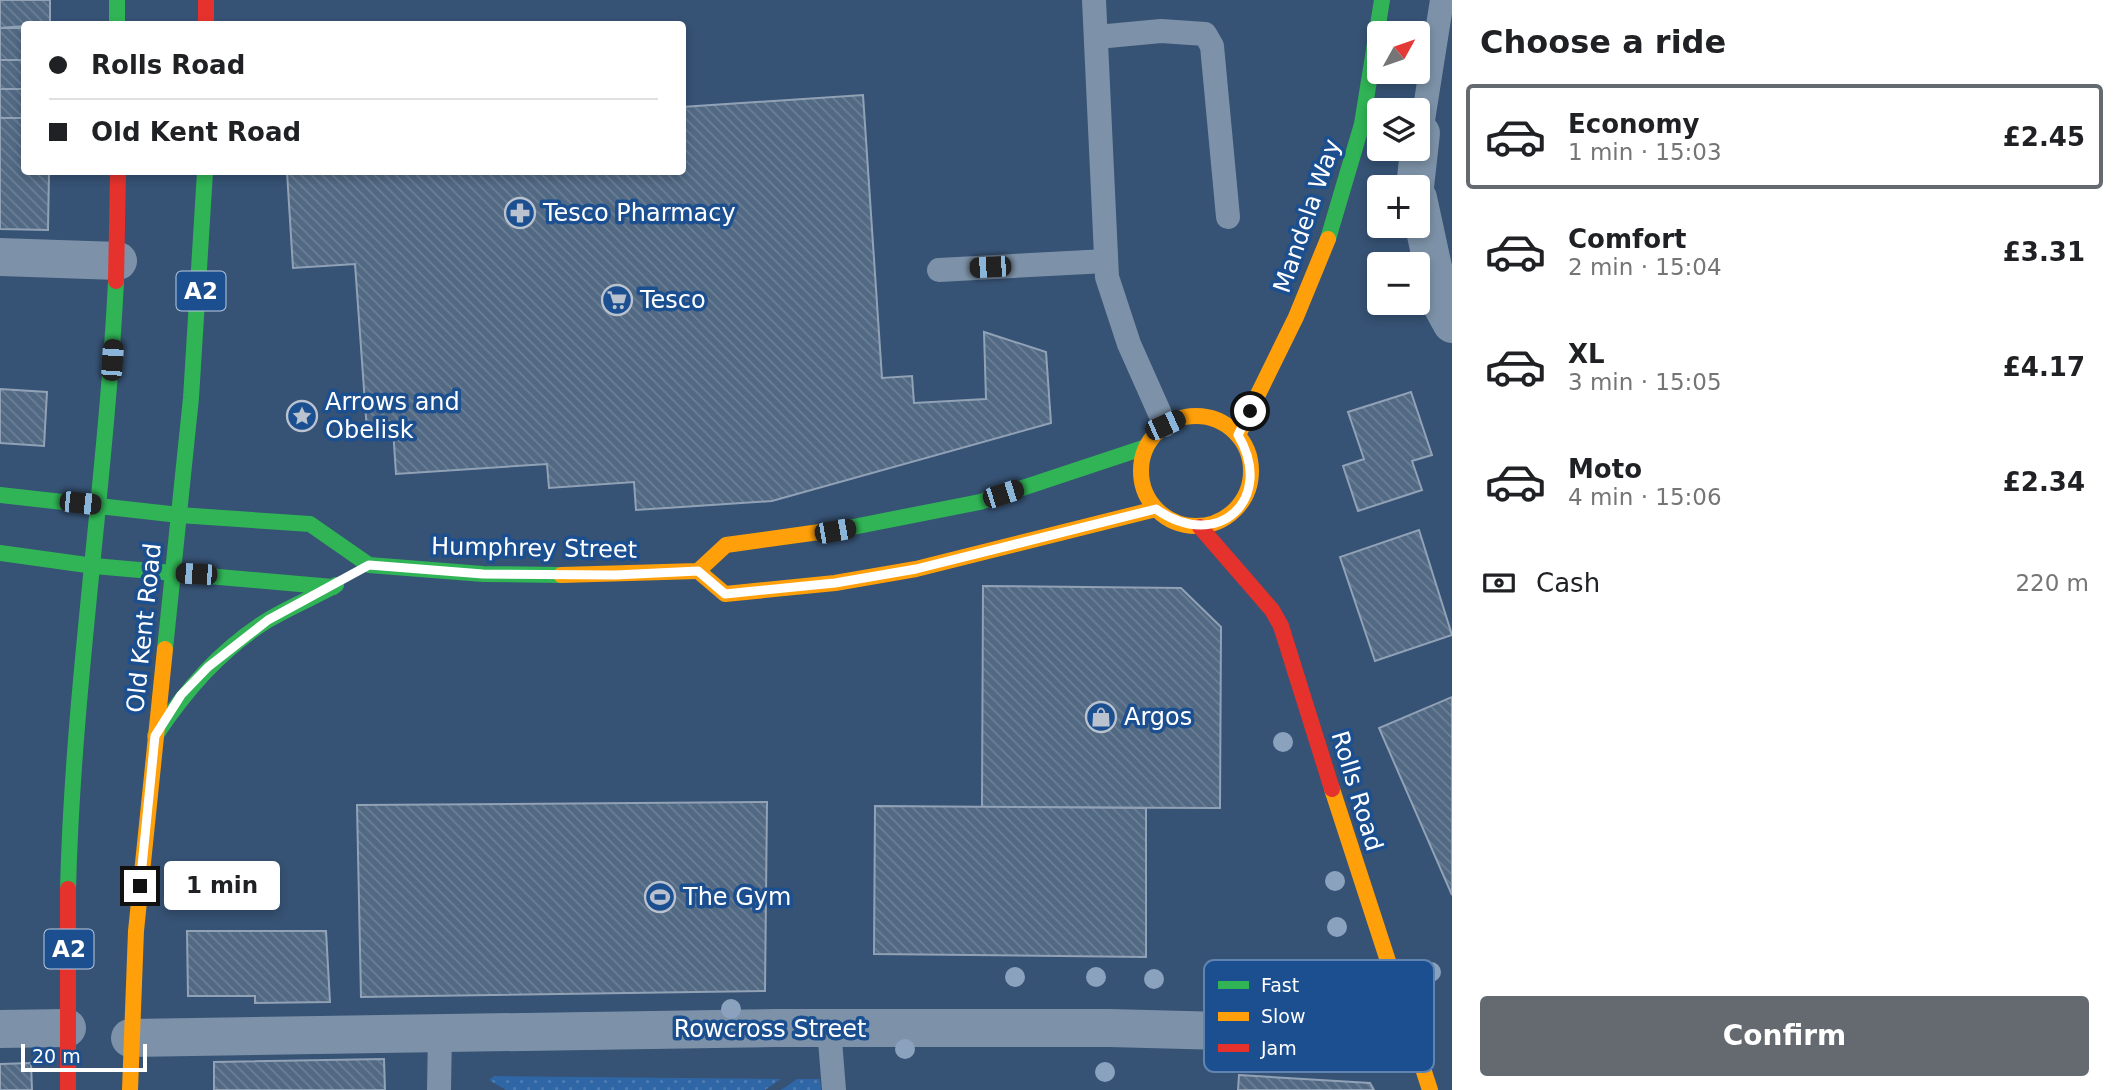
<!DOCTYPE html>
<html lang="en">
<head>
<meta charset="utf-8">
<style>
  body { margin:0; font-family:"DejaVu Sans",sans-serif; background:#f2f2f2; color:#202124; height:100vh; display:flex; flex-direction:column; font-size:26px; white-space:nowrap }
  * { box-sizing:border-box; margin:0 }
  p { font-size:23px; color:#757577 }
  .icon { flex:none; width:38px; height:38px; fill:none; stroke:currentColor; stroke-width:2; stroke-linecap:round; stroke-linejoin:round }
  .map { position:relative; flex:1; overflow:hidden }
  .sheet { display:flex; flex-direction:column; background:#fff; width:665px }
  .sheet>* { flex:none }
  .banner { position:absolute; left:21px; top:21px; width:665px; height:154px; border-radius:7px; box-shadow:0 4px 10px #0003; display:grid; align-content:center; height:154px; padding:0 28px; background:#fff }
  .needle { width:46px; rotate:50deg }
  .controls { position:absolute; left:1367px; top:21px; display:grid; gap:14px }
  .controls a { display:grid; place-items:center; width:63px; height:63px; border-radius:7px; background:#fff; box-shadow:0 4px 10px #0003; font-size:35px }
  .scale { position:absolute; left:21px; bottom:18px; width:126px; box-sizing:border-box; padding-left:7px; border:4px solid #fff; border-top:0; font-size:19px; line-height:24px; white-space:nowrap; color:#fff; -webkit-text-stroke:5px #1b4f8f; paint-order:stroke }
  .end { position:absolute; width:32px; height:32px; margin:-16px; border:9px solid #fff; background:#111; box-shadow:0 0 0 4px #111 }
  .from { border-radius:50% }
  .bubble { position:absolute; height:49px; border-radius:7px; background:#fff; box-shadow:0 4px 10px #0003; font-size:23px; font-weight:700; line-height:49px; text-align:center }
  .car { position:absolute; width:21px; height:42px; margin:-21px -10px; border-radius:9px; box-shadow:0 0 5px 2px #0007; background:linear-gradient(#222 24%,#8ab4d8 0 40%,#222 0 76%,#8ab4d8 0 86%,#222 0) }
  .banner b { display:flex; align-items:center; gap:24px; height:66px; font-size:26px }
  .banner b+b { border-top:2px solid #e0e0e0 }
  .banner i { width:18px; height:18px; background:#202124 }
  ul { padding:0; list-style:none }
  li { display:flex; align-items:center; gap:21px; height:105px; margin:0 14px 10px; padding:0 14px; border:4px solid transparent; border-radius:7px }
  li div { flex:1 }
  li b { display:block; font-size:26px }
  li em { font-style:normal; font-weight:700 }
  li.selected { border-color:#656970 }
  li>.icon { width:63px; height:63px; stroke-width:1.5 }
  h2 { padding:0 28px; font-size:32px; line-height:84px }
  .pay { display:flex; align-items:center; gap:18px; height:77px; padding:0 28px; font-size:26px }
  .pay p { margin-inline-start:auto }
  .cta { display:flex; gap:14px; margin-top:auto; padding:14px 28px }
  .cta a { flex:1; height:80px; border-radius:7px; background:#656970; color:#fff; font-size:28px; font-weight:700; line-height:80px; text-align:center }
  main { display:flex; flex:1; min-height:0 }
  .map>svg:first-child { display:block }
  .grass { fill:url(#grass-dots) }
  .building { fill:url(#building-back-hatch); stroke:#92a2b6; stroke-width:2 }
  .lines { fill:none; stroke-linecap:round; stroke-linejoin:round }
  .lane { stroke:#7d92a8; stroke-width:24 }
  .street { stroke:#7d92a8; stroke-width:38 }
  .fast { stroke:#30b455; stroke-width:16 }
  .slow { stroke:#ff9f0a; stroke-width:16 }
  .jam { stroke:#e5322d; stroke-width:16 }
  .tree { fill:#8aa2be }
  .route { stroke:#fff; stroke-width:9 }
  .labels { text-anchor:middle; stroke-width:7; stroke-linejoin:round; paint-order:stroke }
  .shield { fill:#1b4f8f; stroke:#bbcadd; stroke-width:2 }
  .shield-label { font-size:23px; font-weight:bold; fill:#fff }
  .poi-label { font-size:24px; fill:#fff; stroke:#1b4f8f; text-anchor:start }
  .street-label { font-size:24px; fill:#fff; stroke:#1b4f8f }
  .key { fill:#1b4f8f; stroke:#5f84b1; stroke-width:2 }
  .key-label { font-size:19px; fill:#fff }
</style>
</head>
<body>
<main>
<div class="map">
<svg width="1452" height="1090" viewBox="0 0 1452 1090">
  <defs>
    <pattern id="grass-dots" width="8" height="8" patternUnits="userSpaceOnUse" patternTransform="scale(1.75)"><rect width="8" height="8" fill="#2f66a5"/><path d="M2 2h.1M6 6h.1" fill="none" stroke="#4e7db2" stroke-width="1.8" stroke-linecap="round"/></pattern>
    <pattern id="building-back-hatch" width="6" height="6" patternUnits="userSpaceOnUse" patternTransform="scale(1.75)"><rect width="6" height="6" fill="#526984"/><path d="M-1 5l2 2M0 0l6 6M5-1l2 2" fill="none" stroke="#6c8096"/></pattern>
  </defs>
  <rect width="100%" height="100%" fill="#365274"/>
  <g class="grass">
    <polygon points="494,1076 781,1079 765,1090 506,1090 489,1080"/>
    <polygon points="797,1079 820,1079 821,1090 781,1090"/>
  </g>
  <g class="building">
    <polygon points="0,0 50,0 50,24 0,28"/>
    <rect x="0" y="28" width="24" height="32"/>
    <rect x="0" y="60" width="24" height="29"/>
    <rect x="0" y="89" width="24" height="29"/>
    <polygon points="863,95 882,378 912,376 914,403 986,399 984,332 1046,352 1051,423 772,501 636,510 634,482 549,488 547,464 396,474 393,429 367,431 355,264 293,268 287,172 682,172 682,107"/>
    <polygon points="0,118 24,118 24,172 49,172 48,230 0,229"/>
    <polygon points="0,389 47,392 44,446 0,443"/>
    <polygon points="1411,392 1432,455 1412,461 1422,490 1358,511 1343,466 1364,459 1348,412"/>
    <polygon points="1419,530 1452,635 1375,661 1340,557"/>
    <polygon points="983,586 1181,588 1221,627 1220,808 982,807"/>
    <polygon points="1452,697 1452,895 1379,728"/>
    <polygon points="767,802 765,991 361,997 357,805"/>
    <polygon points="875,806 1146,808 1146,957 874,954"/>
    <polygon points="187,931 326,931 330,1002 255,1003 255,996 188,996"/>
    <polygon points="384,1059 385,1090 214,1090 214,1062"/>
    <polygon points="31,1063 32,1090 0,1090 0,1064"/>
    <polygon points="1239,1075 1370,1083 1374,1090 1238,1090"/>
  </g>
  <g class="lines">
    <g class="lane">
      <polyline points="1094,0 1107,277 1129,344 1165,425"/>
      <polyline points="1097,37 1161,31 1205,34 1212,46 1228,217"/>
      <polyline points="1421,133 1442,0"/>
      <polyline points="939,270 1106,261"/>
      <polyline points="829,1028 834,1090"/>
      <polyline points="439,1090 440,1031"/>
    </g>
    <g class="street">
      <polyline points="1415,187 1421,133"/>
      <polyline points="1418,198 1441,304 1452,324"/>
      <polyline points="0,257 118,261"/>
      <polyline points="0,1029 67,1028"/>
      <polyline points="130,1038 776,1028 1109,1028 1410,1036"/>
    </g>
    <g class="fast">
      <polyline points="117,0 117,24"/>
      <polyline points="1328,239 1362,124 1382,0"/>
      <polyline points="0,495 179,515 310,524 369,565 483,574 561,575"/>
      <polyline points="848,528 980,502 1146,447"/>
      <polyline points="0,553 94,566 333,587"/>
      <polyline points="165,649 191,398 205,172"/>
      <path d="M155 736C186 690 221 649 268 620 290 607 314 597 336 585"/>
      <path d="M68 889C73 686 106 484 116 281"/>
    </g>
    <g class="slow">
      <circle cx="1196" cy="471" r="55"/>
      <polyline points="1238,435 1296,317 1328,239"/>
      <polyline points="698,571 725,594 835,583 916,569 1156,509"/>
      <polyline points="561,575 698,571 726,545 848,528"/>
      <polyline points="1332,789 1430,1090"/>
      <polyline points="130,1090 136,931 165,649"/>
    </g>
    <g class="jam">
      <polyline points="206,0 206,24"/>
      <polyline points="116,281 118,172"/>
      <polyline points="1200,527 1272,610 1281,626 1332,789"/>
      <polyline points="68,1090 68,889"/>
    </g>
  </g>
  <g class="tree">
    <circle cx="1283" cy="742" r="10"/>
    <circle cx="1335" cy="881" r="10"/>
    <circle cx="1337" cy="927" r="10"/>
    <circle cx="1431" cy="972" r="10"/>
    <circle cx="1015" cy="977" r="10"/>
    <circle cx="1096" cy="977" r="10"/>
    <circle cx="1154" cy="979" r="10"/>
    <circle cx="731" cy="1009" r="10"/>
    <circle cx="905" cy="1049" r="10"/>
    <circle cx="1105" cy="1072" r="10"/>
  </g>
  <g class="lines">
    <path class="route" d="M140 886 155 736 181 695 208 667 268 620 369 565 483 574 615 575 698 571 725 594 835 583 916 569 1156 509C1218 553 1276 499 1238 435L1250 411"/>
  </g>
  <defs>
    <g id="pharmacy-ring" transform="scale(1.575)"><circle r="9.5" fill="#1b4f8f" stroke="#b9c2ce" stroke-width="1.5"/><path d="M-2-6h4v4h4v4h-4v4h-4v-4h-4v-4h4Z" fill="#b9c2ce"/></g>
    <g id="supermarket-ring" transform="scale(1.575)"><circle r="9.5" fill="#1b4f8f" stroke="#b9c2ce" stroke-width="1.5"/><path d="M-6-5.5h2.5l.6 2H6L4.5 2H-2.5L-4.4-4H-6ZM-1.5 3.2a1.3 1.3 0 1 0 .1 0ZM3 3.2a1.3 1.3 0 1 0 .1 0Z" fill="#b9c2ce"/></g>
    <g id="sight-ring" transform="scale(1.575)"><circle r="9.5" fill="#1b4f8f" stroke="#b9c2ce" stroke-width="1.5"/><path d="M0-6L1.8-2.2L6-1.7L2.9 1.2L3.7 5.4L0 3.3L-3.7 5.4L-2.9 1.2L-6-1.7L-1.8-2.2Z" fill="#b9c2ce"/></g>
    <g id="shop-ring" transform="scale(1.575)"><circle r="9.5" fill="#1b4f8f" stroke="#b9c2ce" stroke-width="1.5"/><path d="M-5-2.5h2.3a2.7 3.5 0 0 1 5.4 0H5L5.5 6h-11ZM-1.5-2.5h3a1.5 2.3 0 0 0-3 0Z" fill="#b9c2ce"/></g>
    <g id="stadium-ring" transform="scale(1.575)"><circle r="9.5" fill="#1b4f8f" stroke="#b9c2ce" stroke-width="1.5"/><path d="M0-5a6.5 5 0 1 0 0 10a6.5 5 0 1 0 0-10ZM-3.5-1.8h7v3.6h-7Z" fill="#b9c2ce"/></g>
  </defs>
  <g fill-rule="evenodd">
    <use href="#pharmacy-ring" x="520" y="213"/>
    <use href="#supermarket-ring" x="617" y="300"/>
    <use href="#sight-ring" x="302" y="416"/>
    <use href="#shop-ring" x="1101" y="717"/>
    <use href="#stadium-ring" x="660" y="897"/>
  </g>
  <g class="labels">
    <g class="shield">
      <rect x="176.5" y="271.5" width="49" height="39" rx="5"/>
      <rect x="44.5" y="929.5" width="49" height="39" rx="5"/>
    </g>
    <g class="shield-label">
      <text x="201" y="299">A2</text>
      <text x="69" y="957">A2</text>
    </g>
    <g class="poi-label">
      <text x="543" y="221">Tesco Pharmacy</text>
      <text x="640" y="308">Tesco</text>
      <text x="325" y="410">Arrows and<tspan x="325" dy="28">Obelisk</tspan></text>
      <text x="1124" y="725">Argos</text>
      <text x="683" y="905">The Gym</text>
    </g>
    <g class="street-label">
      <text transform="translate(1307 216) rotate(-71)" y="8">Mandela Way</text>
      <text transform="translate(534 548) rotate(1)" y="8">Humphrey Street</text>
      <text transform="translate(144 628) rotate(-84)" y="8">Old Kent Road</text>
      <text transform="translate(1357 791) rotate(73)" y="8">Rolls Road</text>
      <text x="770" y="1037">Rowcross Street</text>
    </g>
  </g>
  <rect x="1204" y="960" width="230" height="112" rx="10" class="key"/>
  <rect x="1218" y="981" width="31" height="8" fill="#30b455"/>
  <rect x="1218" y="1012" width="31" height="9" fill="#ff9f0a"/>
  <rect x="1218" y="1044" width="31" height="8" fill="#e5322d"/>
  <g class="key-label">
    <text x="1261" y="992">Fast</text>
    <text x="1261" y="1023">Slow</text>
    <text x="1261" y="1055">Jam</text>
  </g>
</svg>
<div class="controls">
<a><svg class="needle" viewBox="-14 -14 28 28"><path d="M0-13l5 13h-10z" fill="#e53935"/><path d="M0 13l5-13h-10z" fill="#757577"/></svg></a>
<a><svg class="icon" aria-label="layers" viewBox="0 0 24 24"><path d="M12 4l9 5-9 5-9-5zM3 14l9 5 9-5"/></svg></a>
<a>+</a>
<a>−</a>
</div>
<div class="scale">20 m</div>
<i class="end from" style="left:1250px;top:411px"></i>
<i class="end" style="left:140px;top:886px"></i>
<div class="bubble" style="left:164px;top:861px;width:116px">1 min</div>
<i class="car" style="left:990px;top:267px;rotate:267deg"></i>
<i class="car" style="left:112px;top:360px;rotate:4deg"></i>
<i class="car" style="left:1165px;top:425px;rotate:66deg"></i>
<i class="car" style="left:1003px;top:494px;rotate:72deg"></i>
<i class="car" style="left:80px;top:503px;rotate:96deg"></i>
<i class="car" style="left:835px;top:531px;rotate:80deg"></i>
<i class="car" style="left:196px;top:574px;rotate:273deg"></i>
<div class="banner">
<b><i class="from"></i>Rolls Road</b>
<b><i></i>Old Kent Road</b>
</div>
</div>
<section class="sheet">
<h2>Choose a ride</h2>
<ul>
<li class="selected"><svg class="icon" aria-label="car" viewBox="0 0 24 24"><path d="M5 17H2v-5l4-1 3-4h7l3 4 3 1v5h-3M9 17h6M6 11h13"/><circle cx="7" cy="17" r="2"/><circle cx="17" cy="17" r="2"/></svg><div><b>Economy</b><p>1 min · 15:03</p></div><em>£2.45</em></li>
<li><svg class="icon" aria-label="car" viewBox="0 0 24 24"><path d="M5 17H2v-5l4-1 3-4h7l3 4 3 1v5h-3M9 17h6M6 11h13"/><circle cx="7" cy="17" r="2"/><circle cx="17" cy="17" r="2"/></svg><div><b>Comfort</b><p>2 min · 15:04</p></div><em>£3.31</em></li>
<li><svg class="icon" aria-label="car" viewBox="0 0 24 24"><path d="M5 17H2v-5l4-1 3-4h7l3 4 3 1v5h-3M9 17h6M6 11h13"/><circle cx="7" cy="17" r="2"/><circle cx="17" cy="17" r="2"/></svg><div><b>XL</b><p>3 min · 15:05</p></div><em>£4.17</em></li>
<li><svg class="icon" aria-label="car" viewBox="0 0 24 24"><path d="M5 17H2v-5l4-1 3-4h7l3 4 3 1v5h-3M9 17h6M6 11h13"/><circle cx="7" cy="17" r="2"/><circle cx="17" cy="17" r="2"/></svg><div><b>Moto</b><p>4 min · 15:06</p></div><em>£2.34</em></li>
</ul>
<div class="pay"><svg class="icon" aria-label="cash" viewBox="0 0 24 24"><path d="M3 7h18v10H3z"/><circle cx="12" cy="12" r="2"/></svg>Cash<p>220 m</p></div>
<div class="cta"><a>Confirm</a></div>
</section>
</main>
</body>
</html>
